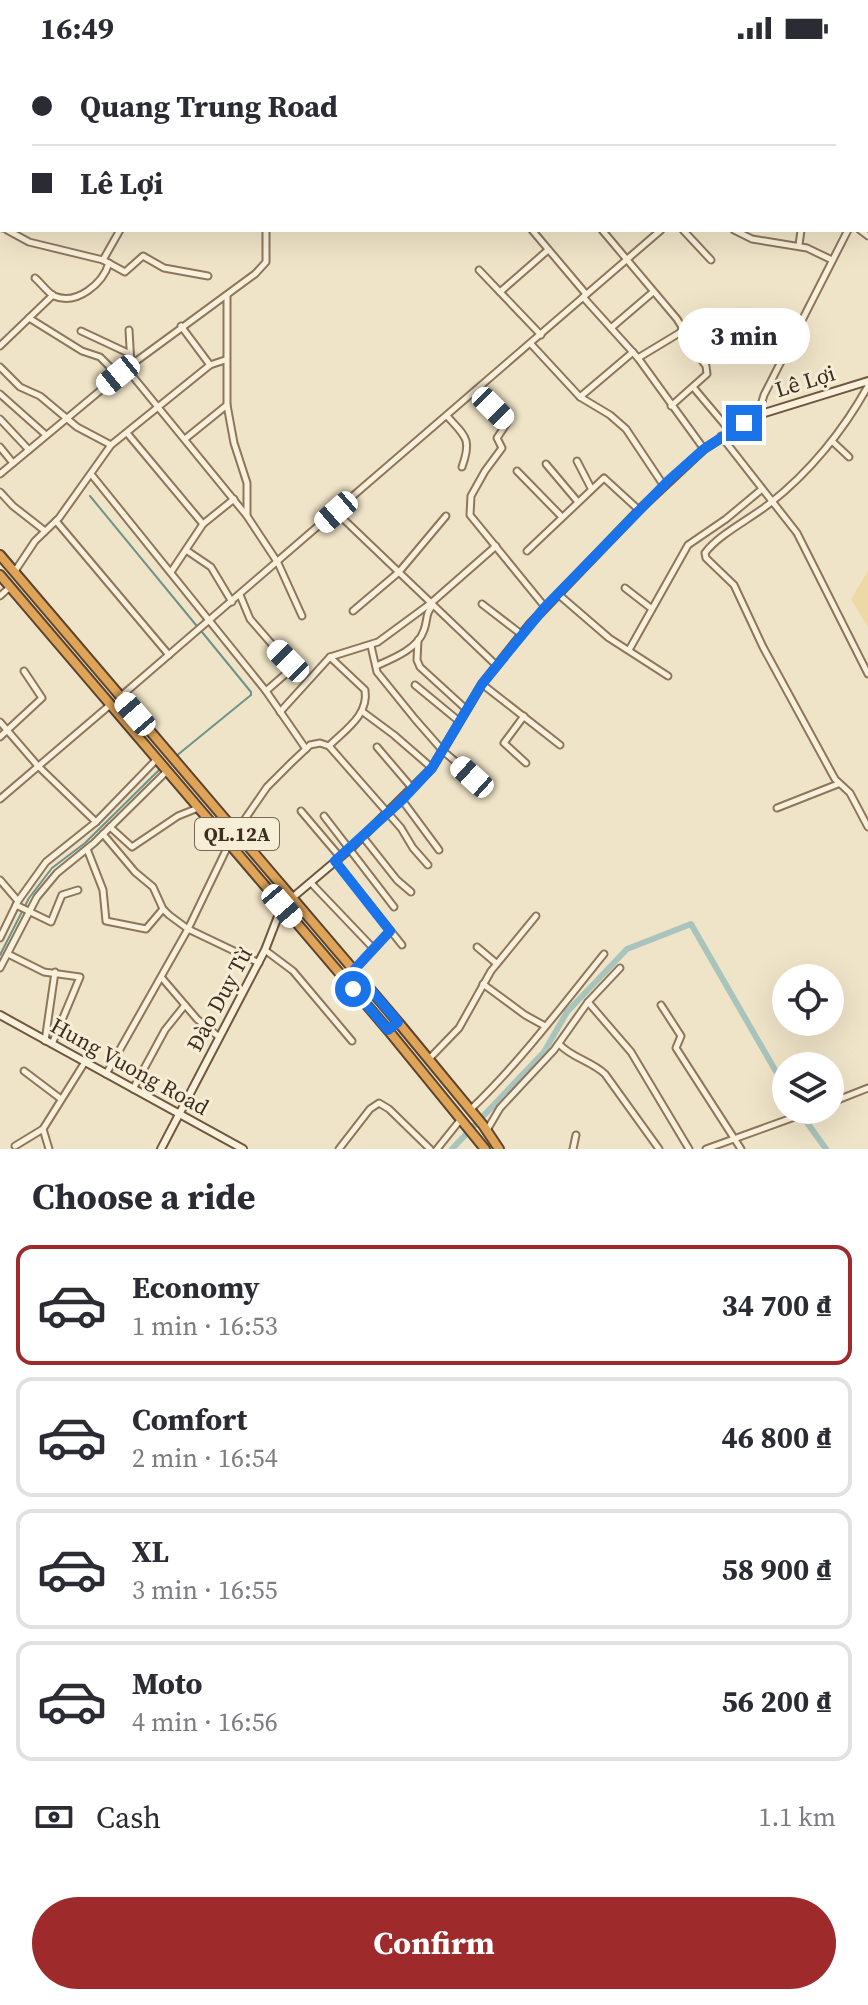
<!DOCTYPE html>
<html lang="en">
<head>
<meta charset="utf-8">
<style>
  body { margin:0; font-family:"Source Serif 4",serif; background:#f2f2f3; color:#2b2b33; height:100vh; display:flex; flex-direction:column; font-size:30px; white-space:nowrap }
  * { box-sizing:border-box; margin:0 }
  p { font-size:26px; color:#7c7c81 }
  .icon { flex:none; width:44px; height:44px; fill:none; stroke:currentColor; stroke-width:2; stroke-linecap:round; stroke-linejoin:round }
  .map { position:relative; height:1093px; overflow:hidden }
  .details { display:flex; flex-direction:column; background:#fff; flex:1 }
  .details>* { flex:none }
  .top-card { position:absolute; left:0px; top:0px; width:868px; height:176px; box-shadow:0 8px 32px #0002; display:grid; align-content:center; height:176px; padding:0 32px; background:#fff }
  .tools { position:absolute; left:772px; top:908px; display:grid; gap:16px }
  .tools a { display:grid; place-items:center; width:72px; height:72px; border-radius:50%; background:#fff; box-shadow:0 8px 32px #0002; font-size:40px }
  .end { position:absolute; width:36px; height:36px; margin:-18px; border:10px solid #1a73e8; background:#fff; box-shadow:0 0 0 4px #fff }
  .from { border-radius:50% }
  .bubble { position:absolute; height:56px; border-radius:28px; background:#fff; box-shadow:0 8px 32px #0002; font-size:26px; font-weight:700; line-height:56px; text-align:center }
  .car { position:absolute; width:24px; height:48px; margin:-24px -12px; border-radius:10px; box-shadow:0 0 6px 2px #0007; background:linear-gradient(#fff 24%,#345 0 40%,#fff 0 76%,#345 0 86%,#fff 0) }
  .top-card b { display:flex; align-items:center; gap:28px; height:76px; font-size:30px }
  .top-card b+b { border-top:2px solid #e1e1e2 }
  .top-card i { width:20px; height:20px; background:#2b2b33 }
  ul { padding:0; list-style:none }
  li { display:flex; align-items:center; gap:24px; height:120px; margin:0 16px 12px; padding:0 16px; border:4px solid #e1e1e2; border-radius:16px }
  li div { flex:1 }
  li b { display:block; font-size:30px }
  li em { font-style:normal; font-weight:700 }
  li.on { border-color:#9e2a2b }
  li>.icon { width:72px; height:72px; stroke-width:1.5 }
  h2 { padding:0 32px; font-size:36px; line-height:96px }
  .pay { display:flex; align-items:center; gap:20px; height:88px; padding:0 32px; font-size:30px }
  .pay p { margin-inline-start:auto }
  .cta { display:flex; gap:16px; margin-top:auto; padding:16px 32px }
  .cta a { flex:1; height:92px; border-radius:48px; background:#9e2a2b; color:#fff; font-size:32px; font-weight:700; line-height:92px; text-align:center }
  .status { display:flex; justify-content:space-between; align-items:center; height:56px; padding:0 40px; background:#fff; direction:ltr }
  .status svg { height:22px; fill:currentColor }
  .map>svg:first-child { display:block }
  .sand { fill:#ecd9a5 }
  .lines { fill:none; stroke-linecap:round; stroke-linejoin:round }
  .stream { stroke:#6f938a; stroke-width:2 }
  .canal { stroke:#a9c4bc; stroke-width:6 }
  .street-casing { stroke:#8d765c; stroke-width:9 }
  .secondary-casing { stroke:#6f573f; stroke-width:10 }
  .highway-casing { stroke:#5b4430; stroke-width:12 }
  .street { stroke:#faf1dc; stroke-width:5 }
  .secondary { stroke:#faf1dc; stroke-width:6 }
  .highway { stroke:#e0a458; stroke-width:8 }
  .route { stroke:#1a73e8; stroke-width:10 }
  .labels { text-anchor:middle; stroke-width:6; stroke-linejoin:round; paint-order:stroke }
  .shield { fill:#f7eed8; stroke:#756857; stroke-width:2 }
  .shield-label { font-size:20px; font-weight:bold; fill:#3d2e20 }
  .street-label { font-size:22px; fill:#3d2e20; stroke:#f7eed8 }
</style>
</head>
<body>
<div class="status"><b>16:49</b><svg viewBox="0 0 49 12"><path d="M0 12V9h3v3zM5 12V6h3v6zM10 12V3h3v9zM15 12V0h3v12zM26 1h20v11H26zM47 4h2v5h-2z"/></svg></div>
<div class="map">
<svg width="868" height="1093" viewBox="0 0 868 1093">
  <rect width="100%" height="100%" fill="#f0e4c8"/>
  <g class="sand">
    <polygon points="488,0 784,0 488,2"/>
    <polygon points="868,515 868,571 851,543"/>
  </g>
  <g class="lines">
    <g class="stream">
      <polyline points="90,440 196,569"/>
      <polyline points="175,701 251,639 251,636 202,576"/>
      <polyline points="0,899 29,842 52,812 85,787 159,714"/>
    </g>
    <g class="canal">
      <polyline points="798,1054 826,1093"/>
      <polyline points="452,1093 544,996 567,956 627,893 691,868 786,1033"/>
    </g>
    <g class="street-casing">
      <g id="street">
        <polyline points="71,0 76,2"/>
        <polyline points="456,0 457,2"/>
        <polyline points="0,1 0,0"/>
        <polyline points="406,2 411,0"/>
        <polyline points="0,22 2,22"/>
        <polyline points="866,49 868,50"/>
        <polyline points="0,101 2,102"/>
        <polyline points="866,139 868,135"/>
        <polyline points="0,171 2,172"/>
        <polyline points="7,174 29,186 103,204 125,216 143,200 164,212 208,220"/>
        <polyline points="532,174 586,238"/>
        <polyline points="602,174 677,263 682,271 681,276 706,310 707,318 671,350"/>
        <polyline points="683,174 711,204"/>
        <polyline points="734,174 752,183 807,192 832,204"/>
        <polyline points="860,174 868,180"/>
        <polyline points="799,189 801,174"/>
        <polyline points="103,204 120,174"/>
        <polyline points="479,214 541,279"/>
        <path d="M35 222C41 227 47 236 54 240 77 250 103 227 109 207"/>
        <polyline points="500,236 548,194"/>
        <polyline points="227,239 227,349 234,387 247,427 247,460 278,507 302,560"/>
        <polyline points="583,241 638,302 704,393"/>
        <polyline points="29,262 82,295 100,301 118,319"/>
        <polyline points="181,270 210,309"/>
        <polyline points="611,272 653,236"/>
        <polyline points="129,274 131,309"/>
        <polyline points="81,275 128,297"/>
        <polyline points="531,288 580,341 610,359 626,373 664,430"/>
        <polyline points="0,290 53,239"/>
        <polyline points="638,302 681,276"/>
        <polyline points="0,311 20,331 40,340 77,371 111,389"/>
        <polyline points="126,312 247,460"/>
        <path d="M868 330C844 374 809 417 769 448 750 463 718 479 705 497L706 502 734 529 763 591 835 723 850 737 868 771"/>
        <polyline points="693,331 730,375"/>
        <polyline points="476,334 507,367 497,382 502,392 485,415 471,440 470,459 545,551"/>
        <polyline points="0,338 46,379"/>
        <polyline points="580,341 633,296"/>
        <polyline points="758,359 764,339 848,174"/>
        <path d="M447 360C466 381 472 383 462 411"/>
        <polyline points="0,363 29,394"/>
        <polyline points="127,377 203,468"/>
        <polyline points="721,380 797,477 868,618"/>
        <polyline points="185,383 227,349"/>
        <polyline points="832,385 849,401"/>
        <polyline points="0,391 13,407"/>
        <polyline points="577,405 591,432"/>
        <polyline points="546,408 578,446"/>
        <polyline points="517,415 562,461"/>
        <polyline points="0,418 131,309 255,218 266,206 266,174"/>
        <polyline points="91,418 266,635 306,693"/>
        <polyline points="0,436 13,450 45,475"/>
        <polyline points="336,456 496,609"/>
        <polyline points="56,465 169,599"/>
        <polyline points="186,494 211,511 232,546"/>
        <polyline points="527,495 604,422 639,454"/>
        <polyline points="15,515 35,485 59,462 111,389 210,309 225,304"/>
        <polyline points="171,516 203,468 234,443"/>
        <polyline points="625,532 652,553"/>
        <polyline points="558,538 609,582 668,620"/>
        <polyline points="240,539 250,563 290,609 289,615 266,635"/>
        <polyline points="0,540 10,531"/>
        <polyline points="482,548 521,578"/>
        <polyline points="353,555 399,516 446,460"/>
        <polyline points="418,584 417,604 420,611 467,654"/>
        <polyline points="371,590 377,616 415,663 443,695 487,732"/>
        <polyline points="629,594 688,489 726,463 762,433"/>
        <path d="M376 610C392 603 418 593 424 574 428 563 425 558 433 549"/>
        <polyline points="482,628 560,689"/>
        <polyline points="415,629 460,666"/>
        <polyline points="120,641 661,174"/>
        <polyline points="280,656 330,601 378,586 431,547 496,490"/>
        <polyline points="363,656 394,679 432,712"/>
        <polyline points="524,660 504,687 526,707"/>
        <polyline points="0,666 38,710 96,766"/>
        <polyline points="0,681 42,642 24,615"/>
        <path d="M329 690C345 674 369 659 365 634L330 601"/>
        <polyline points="377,691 412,732"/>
        <polyline points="0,743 110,649"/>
        <polyline points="402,744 439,794"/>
        <polyline points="777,752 838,728"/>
        <polyline points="301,755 340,801"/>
        <polyline points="324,760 394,851"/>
        <polyline points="110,771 132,791 178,760 198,752"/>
        <polyline points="236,776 267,731 291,707 310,689 320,687 329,690 401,772 413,792 428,809"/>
        <polyline points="103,778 135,816 153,831 163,853 169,859 188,873 259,907"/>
        <polyline points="363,781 397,824 411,836"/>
        <polyline points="87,793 103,834 106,865 146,873 163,853"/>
        <polyline points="335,805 402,889"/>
        <polyline points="0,824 18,845"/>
        <polyline points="312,828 373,892"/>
        <polyline points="16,849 51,866 62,839 78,834"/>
        <polyline points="0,882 18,845 46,806 96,766 156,704"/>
        <polyline points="477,891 496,907"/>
        <polyline points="265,894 293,915 352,985"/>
        <polyline points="8,898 44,916 80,921 52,988"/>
        <polyline points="0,912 37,841 57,817 94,787 167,715"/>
        <polyline points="354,914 390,875"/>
        <polyline points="162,922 197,963 219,981"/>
        <polyline points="483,928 525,959 545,970"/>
        <polyline points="588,946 631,996 689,1093"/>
        <polyline points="661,949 681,980 676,992 741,1093"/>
        <polyline points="45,985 55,916"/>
        <path d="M559 988C572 1002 591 1005 605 1018L659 1093"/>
        <polyline points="429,1003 459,972 491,915 536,860"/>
        <polyline points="24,1015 61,1043"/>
        <polyline points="106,1018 188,873 229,788"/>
        <polyline points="133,1033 165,974 185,949"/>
        <polyline points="830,1047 868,1032"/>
        <path d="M471 1053C520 1006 561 951 604 898"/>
        <polyline points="487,1074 500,1052 554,994 588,946 620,912"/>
        <polyline points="15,1090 43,1073"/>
        <polyline points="49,1093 43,1073 85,1006"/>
        <polyline points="339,1093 370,1053 379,1047 389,1053 430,1093"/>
        <polyline points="437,1093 461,1063"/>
        <polyline points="573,1093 576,1079"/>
        <polyline points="706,1093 814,1054"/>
      </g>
    </g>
    <g class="secondary-casing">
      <g id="secondary">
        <polyline points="292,842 350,793 432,712 482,628 529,569 639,454 704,393 758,359 868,325"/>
        <polyline points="0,959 243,1093"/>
        <polyline points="161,1093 265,894 282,850"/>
      </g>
    </g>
    <g class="highway-casing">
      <g id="highway">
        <polyline points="0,499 398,966 483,1069 499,1093"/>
        <polyline points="0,519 388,974 485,1093"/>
      </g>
    </g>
    <use href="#street" class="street"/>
    <use href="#secondary" class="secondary"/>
    <use href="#highway" class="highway"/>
  </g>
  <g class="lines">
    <polyline class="route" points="353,933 388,974 398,966 354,914 390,875 335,805 402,744 432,712 482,628 545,551 668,425 704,393 744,367"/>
  </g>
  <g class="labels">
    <rect class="shield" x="195" y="762" width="84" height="32" rx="6"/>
    <g class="shield-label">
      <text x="237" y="785">QL.12A</text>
    </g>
    <g class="street-label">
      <text transform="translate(805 325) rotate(-17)" y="8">Lê Lợi</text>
      <text transform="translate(219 943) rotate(-62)" y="8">Đào Duy Từ</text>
      <text transform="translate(130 1010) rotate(29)" y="8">Hung Vuong Road</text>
    </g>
  </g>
</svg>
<div class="tools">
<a><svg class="icon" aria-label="locate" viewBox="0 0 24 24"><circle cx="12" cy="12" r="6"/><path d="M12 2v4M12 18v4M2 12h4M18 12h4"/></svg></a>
<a><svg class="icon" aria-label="layers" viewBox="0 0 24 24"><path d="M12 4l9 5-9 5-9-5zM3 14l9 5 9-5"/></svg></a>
</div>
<i class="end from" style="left:353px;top:933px"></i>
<i class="end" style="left:744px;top:367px"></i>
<div class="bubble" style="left:678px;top:252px;width:132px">3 min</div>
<i class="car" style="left:118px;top:319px;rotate:231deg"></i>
<i class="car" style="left:493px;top:352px;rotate:135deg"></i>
<i class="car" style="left:336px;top:456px;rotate:229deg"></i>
<i class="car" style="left:288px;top:605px;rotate:315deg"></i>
<i class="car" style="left:135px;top:658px;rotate:319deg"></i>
<i class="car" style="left:472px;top:721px;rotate:312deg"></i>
<i class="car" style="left:282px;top:850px;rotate:139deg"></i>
<div class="top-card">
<b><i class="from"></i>Quang Trung Road</b>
<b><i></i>Lê Lợi</b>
</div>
</div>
<section class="details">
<h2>Choose a ride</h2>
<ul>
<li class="on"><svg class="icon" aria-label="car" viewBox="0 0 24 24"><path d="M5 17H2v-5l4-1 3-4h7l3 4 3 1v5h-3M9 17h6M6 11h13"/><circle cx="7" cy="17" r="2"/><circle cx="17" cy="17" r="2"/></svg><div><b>Economy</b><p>1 min · 16:53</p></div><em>34 700 ₫</em></li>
<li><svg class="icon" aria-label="car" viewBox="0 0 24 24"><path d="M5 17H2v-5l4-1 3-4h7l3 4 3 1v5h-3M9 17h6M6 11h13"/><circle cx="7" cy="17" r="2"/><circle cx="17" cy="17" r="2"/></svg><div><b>Comfort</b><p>2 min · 16:54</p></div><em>46 800 ₫</em></li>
<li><svg class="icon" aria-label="car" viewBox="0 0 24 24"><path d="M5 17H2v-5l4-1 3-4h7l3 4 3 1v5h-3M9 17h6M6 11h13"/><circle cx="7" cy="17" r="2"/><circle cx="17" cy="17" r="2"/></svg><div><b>XL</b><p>3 min · 16:55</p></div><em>58 900 ₫</em></li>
<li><svg class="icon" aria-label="car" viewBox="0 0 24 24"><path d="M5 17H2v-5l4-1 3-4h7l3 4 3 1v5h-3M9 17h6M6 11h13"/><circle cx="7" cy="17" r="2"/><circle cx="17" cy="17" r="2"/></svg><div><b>Moto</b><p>4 min · 16:56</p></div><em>56 200 ₫</em></li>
</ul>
<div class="pay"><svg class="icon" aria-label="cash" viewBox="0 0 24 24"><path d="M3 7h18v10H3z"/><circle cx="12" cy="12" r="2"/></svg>Cash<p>1.1 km</p></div>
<div class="cta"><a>Confirm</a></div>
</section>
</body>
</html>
